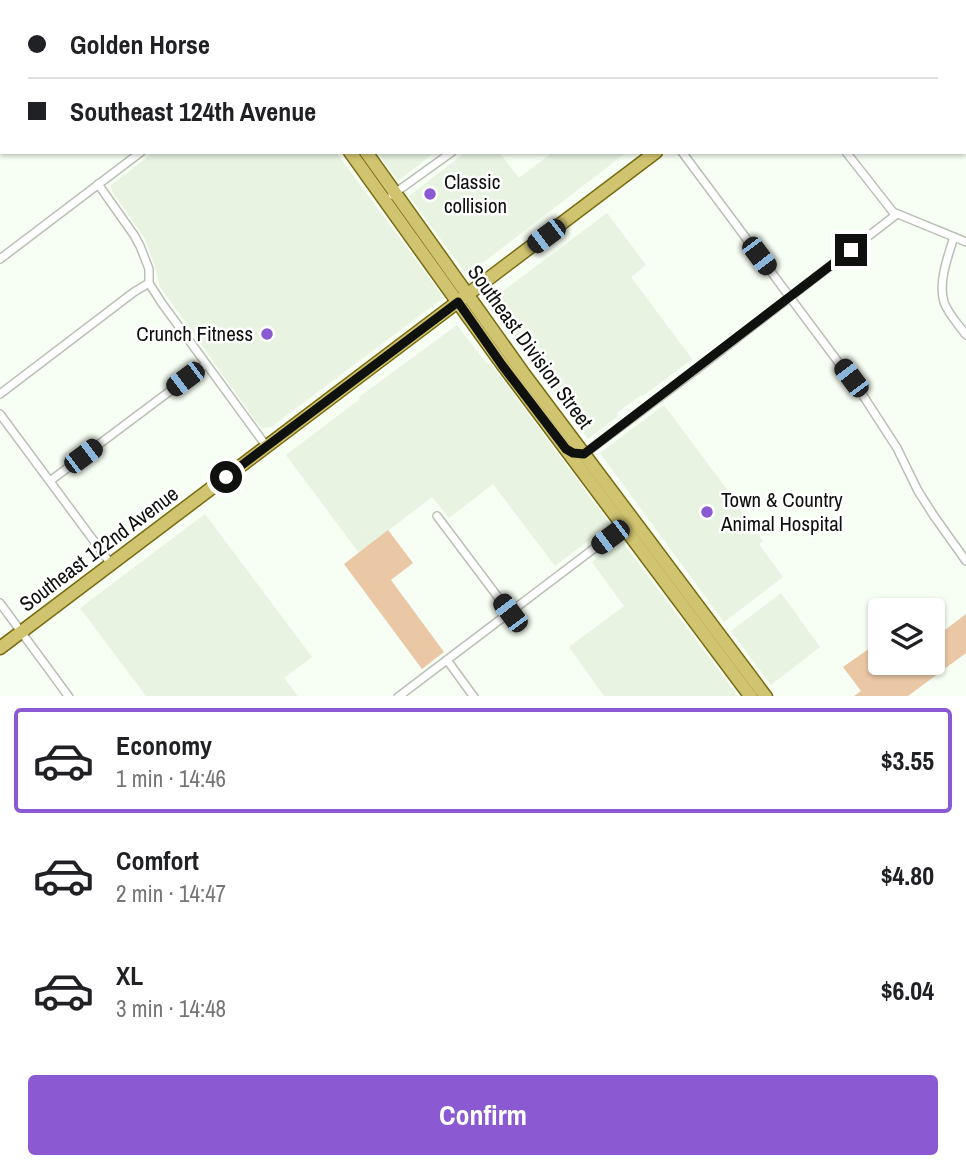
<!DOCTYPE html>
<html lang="en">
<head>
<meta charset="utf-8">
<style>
  body { margin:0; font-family:"Archivo Narrow",sans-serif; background:#f6f6f6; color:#202124; height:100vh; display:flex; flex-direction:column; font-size:26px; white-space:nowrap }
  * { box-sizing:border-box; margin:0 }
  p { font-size:23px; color:#757577 }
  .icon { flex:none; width:38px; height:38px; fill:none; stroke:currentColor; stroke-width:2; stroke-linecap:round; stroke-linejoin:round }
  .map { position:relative; height:696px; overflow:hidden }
  .sheet { display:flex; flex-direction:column; background:#fff; flex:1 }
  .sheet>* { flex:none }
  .top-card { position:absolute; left:0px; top:0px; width:966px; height:154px; box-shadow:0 2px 5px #0004; display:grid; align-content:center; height:154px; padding:0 28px; background:#fff }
  .controls { position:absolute; left:868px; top:598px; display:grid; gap:14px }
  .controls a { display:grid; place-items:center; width:77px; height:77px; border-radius:7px; background:#fff; box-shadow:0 2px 5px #0004; font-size:35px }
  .end { position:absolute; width:32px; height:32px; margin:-16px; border:9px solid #0f110e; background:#fff; box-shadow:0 0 0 4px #fff }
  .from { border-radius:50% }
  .car { position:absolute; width:21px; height:42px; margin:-21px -10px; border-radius:9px; box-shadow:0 0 5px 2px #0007; background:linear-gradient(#222 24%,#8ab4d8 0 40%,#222 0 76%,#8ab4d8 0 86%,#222 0) }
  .top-card b { display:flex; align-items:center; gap:24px; height:66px; font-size:26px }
  .top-card b+b { border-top:2px solid #e0e0e0 }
  .top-card i { width:18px; height:18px; background:#202124 }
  ul { padding:12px 0 0; list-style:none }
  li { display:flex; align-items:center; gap:21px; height:105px; margin:0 14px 10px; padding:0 14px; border:4px solid transparent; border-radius:7px }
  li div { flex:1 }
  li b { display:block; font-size:26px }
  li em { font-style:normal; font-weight:800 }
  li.on { border-color:#8b59d2 }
  li>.icon { width:63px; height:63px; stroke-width:1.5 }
  .primary-button { display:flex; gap:14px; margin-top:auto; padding:14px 28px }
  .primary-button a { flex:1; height:80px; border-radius:7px; background:#8b59d2; color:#fff; font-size:28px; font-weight:800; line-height:80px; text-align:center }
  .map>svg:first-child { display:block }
  .built { fill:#e8f3e2 }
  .green { fill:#ebc8a5 }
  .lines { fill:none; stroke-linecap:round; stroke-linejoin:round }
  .minor-casing { stroke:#bac0b6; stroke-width:10 }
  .primary-casing { stroke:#786b11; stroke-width:15 }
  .minor { stroke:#fff; stroke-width:7 }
  .primary { stroke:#d0c471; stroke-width:12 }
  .route { stroke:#0f110e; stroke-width:9 }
  .poi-dot { fill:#8b59d2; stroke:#fff; stroke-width:2.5 }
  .labels { text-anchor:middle; stroke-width:5; stroke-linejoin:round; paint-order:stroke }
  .poi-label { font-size:21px; fill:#0f110e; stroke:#fff; text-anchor:start }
  .street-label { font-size:21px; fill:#0f110e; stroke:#fff }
</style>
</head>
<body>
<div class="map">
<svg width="966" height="697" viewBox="0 0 966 697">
  <rect width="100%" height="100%" fill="#f7fef3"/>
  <g class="built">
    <polygon points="154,152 336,152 441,294 442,299 271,427 261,428 160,287 155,267 145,239 112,191 111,185"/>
    <polygon points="377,152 435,152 398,181"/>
    <polygon points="466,152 499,152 519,178 553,152 627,152 467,275 409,196"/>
    <polygon points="607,213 646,265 631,277 692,359 643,396 641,395 617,413 618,416 588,439 499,313 495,304 495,297"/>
    <polygon points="457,325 486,363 491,364 610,524 555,566 493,484 449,518 432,497 359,553 286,455 360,399 359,397"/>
    <polygon points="664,405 740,507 739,509 763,541 759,544 783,577 724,622 600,453"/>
    <polygon points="205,514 312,657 284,678 298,696 146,696 80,608"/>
    <polygon points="621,540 738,696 604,696 569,647 624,606 592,562"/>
    <polygon points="781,593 820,647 771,685 731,631"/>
  </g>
  <g class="green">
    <polygon points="388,530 413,563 391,580 444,652 422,669 344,564"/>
    <polygon points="966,614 966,653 908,696 854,696 861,691 843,667 880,641 880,663 933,663 933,639"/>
  </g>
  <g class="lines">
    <g class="minor-casing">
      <g id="minor">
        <polyline points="636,0 637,2"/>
        <polyline points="132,2 134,0"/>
        <polyline points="0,101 2,99"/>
        <polyline points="682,152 862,394 897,448 918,491 934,516 966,561"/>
        <polyline points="846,152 893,212 966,242"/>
        <polyline points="98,184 134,235 140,246 149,269 149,283 161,302 267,447"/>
        <polyline points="392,195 452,152"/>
        <path d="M954 237C948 256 938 282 944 302 948 314 959 325 966 335"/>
        <polyline points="0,259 141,152"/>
        <polyline points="0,394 134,292 149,283"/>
        <polyline points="0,414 111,564"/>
        <polyline points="584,454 700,367 897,214"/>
        <polyline points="50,481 206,364"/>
        <polyline points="437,516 510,613"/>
        <polyline points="0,603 69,697"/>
        <polyline points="447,660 474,697"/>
        <polyline points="398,697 625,525"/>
      </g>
    </g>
    <g class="primary-casing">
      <g id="primary">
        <polyline points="245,0 246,2"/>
        <polyline points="254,0 256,2"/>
        <polyline points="855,2 858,0"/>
        <polyline points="350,152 502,364 751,697"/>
        <polyline points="366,152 524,374 766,697"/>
        <polyline points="0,648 656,152"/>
      </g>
    </g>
    <use href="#minor" class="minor"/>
    <use href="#primary" class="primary"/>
  </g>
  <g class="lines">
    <polyline class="route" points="226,477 458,302 502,365 566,449 573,453 584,454 851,250"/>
  </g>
  <g class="poi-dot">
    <circle cx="430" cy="194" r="7"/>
    <circle cx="267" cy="334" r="7"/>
    <circle cx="707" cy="512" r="7"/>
  </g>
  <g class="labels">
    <g class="poi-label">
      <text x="444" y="189">Classic<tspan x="444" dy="24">collision</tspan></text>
      <text x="253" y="341" text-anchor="end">Crunch Fitness</text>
      <text x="721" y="507">Town &amp; Country<tspan x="721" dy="24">Animal Hospital</tspan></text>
    </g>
    <g class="street-label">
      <text transform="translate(530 347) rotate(54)" y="7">Southeast Division Street</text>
      <text transform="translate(99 549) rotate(-37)" y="7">Southeast 122nd Avenue</text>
    </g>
  </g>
</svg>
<div class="controls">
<a><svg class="icon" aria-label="layers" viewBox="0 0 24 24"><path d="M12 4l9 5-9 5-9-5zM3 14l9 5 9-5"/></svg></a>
</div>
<i class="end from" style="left:226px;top:477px"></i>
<i class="end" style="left:851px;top:250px"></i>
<i class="car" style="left:546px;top:236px;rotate:233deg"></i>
<i class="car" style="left:759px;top:256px;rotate:143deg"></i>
<i class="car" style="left:851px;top:378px;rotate:323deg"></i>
<i class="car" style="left:185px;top:379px;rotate:233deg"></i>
<i class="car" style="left:83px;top:456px;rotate:53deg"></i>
<i class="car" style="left:610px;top:537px;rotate:233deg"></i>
<i class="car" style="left:510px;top:613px;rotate:323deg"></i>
<div class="top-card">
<b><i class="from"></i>Golden Horse</b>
<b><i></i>Southeast 124th Avenue</b>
</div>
</div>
<section class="sheet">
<ul>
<li class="on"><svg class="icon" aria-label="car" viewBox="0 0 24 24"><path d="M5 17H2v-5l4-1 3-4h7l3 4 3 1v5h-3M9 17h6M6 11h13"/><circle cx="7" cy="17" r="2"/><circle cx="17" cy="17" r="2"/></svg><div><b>Economy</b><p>1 min · 14:46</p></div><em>$3.55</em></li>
<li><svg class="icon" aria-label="car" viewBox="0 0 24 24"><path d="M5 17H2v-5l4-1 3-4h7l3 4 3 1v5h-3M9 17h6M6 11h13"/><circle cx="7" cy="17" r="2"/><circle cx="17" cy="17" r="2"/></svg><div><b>Comfort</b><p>2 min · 14:47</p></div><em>$4.80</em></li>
<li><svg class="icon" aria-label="car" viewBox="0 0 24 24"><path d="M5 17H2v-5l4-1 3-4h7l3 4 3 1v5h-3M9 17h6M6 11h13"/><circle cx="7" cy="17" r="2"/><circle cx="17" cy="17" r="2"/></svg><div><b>XL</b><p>3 min · 14:48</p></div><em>$6.04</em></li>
</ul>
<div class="primary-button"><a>Confirm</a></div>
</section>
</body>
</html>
